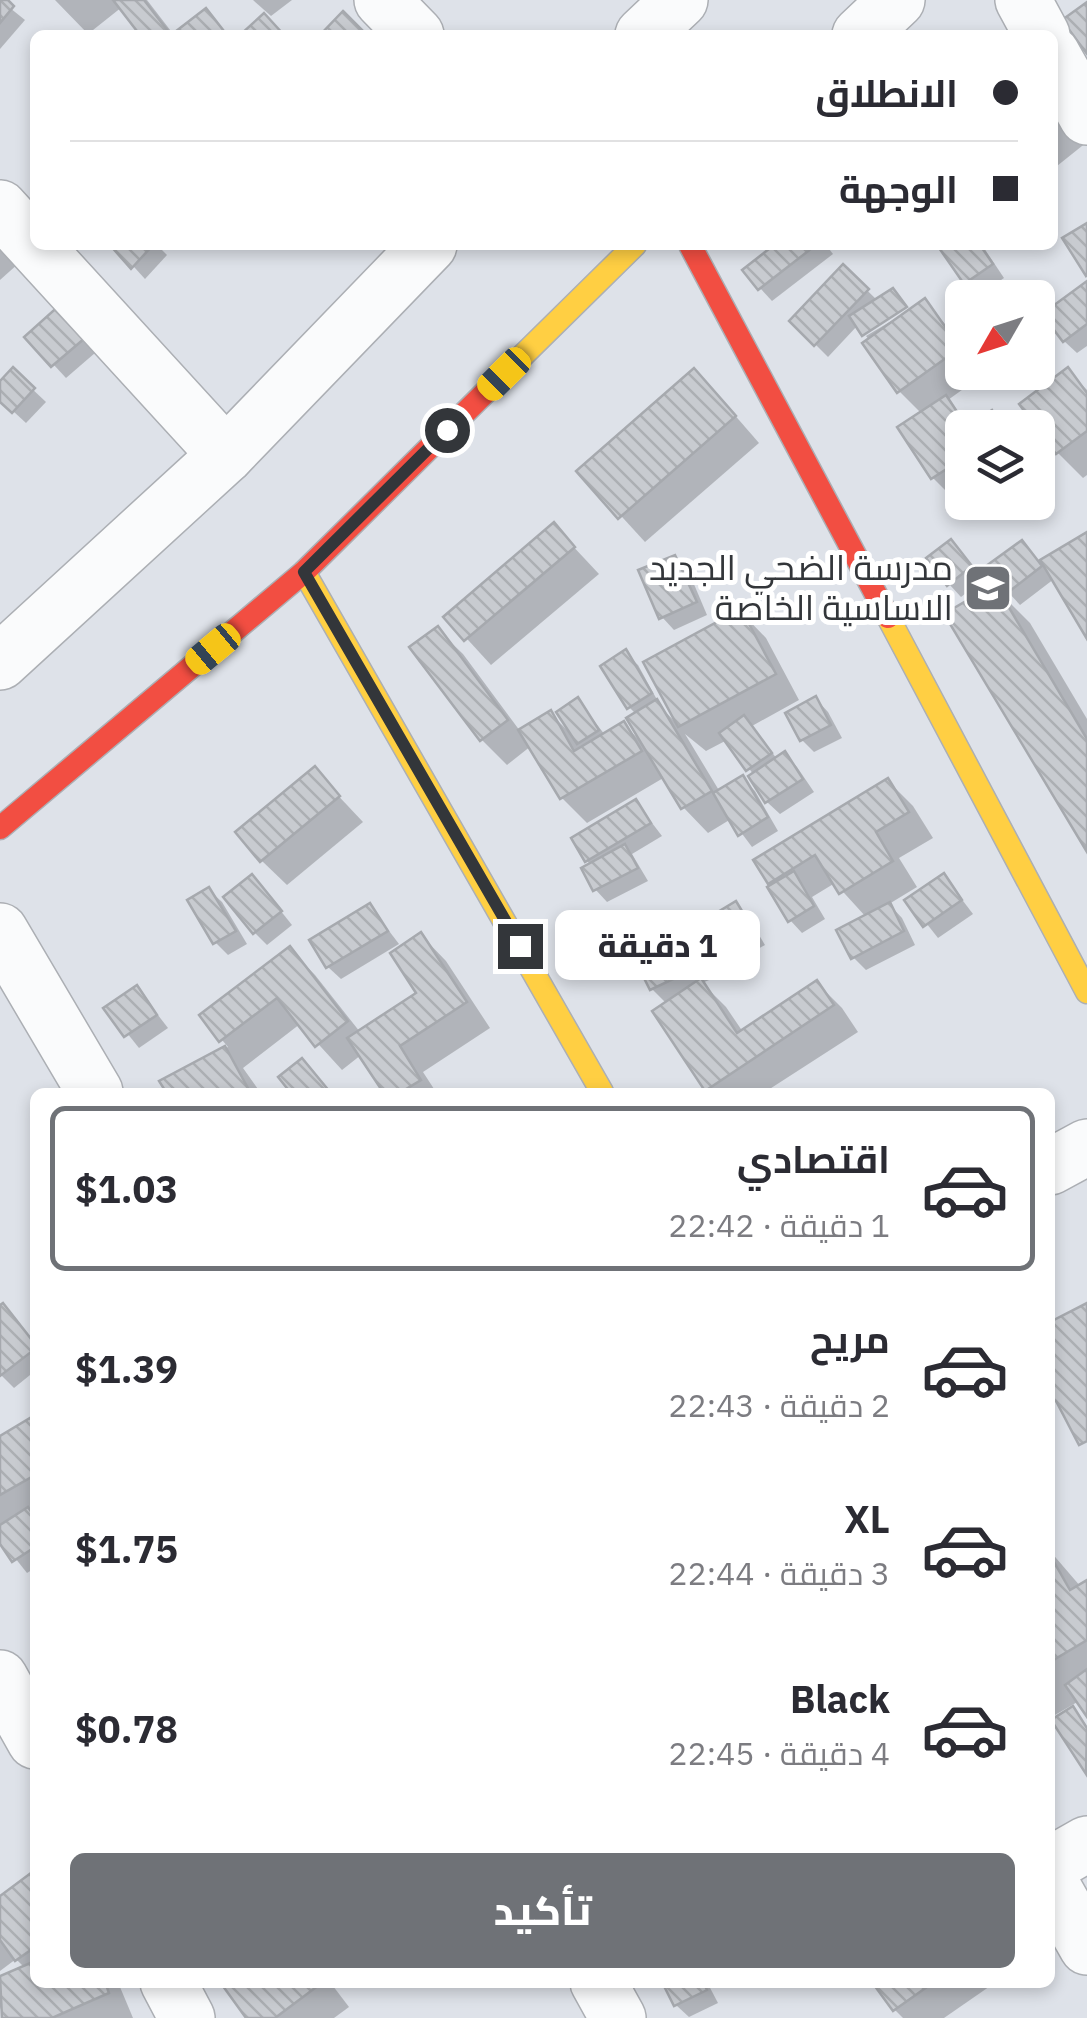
<!DOCTYPE html>
<html lang="ar">
<head>
<meta charset="utf-8">
<style>
  body { margin:0; font-family:"IBM Plex Sans",Cairo,sans-serif; background:#f7f7f7; color:#2b2b33; direction:rtl; height:100vh; display:flex; flex-direction:column; font-size:38px; white-space:nowrap }
  * { box-sizing:border-box; margin:0 }
  p { font-size:32px; color:#7c7c81 }
  .icon { flex:none; width:55px; height:55px; fill:none; stroke:currentColor; stroke-width:2; stroke-linecap:round; stroke-linejoin:round }
  .map { position:relative; flex:1; overflow:hidden; direction:ltr }
  .panel { position:absolute; left:30px; top:1088px; width:1025px; height:900px; display:flex; flex-direction:column; background:#fff; border-radius:15px; box-shadow:0 5px 15px #0003; direction:rtl }
  .panel>* { flex:none }
  .banner { position:absolute; left:30px; top:30px; width:1028px; height:220px; border-radius:15px; box-shadow:0 5px 15px #0003; direction:rtl; display:grid; align-content:center; height:220px; padding:0 40px; background:#fff }
  .needle { width:65px; rotate:231deg }
  .fabs { position:absolute; left:945px; top:280px; display:grid; gap:20px }
  .fabs a { display:grid; place-items:center; width:110px; height:110px; border-radius:15px; background:#fff; box-shadow:0 5px 15px #0003; font-size:50px }
  .end { position:absolute; width:45px; height:45px; margin:-22px; border:12px solid #33363a; background:#fff; box-shadow:0 0 0 5px #fff }
  .from { border-radius:50% }
  .bubble { position:absolute; height:70px; border-radius:15px; background:#fff; box-shadow:0 5px 15px #0003; font-size:32px; font-weight:800; line-height:70px; text-align:center; direction:rtl }
  .car { position:absolute; width:30px; height:60px; margin:-30px -15px; border-radius:12px; box-shadow:0 0 8px 2px #0007; background:linear-gradient(#f5c518 24%,#345 0 40%,#f5c518 0 76%,#345 0 86%,#f5c518 0) }
  .banner b { display:flex; align-items:center; gap:35px; height:95px; font-size:38px }
  .banner b+b { border-top:2px solid #e1e1e2 }
  .banner i { width:25px; height:25px; background:#2b2b33 }
  ul { padding:18px 0 0; list-style:none }
  li { display:flex; align-items:center; gap:30px; height:165px; margin:0 20px 15px; padding:0 20px; border:5px solid transparent; border-radius:15px }
  li div { flex:1 }
  li b { display:block; font-size:38px }
  li em { font-style:normal; font-weight:800 }
  li.on { border-color:#6f7277 }
  li>.icon { width:90px; height:90px; stroke-width:1.5 }
  .button { display:flex; gap:20px; margin-top:auto; padding:20px 40px }
  .button a { flex:1; height:115px; border-radius:15px; background:#6f7277; color:#fff; font-size:40px; font-weight:800; line-height:115px; text-align:center }
  .map>svg:first-child { display:block }
  .shadow { fill:#0003 }
  .building { fill:url(#building-back-hatch); stroke:#a6a9ae; stroke-width:2.5 }
  .lines { fill:none; stroke-linecap:round; stroke-linejoin:round }
  .street-casing { stroke:#acafb4; stroke-width:58 }
  .slow-casing { stroke:#acafb4; stroke-width:25 }
  .jam-casing { stroke:#acafb4; stroke-width:25 }
  .street { stroke:#fafbfc; stroke-width:55 }
  .slow { stroke:#ffcf43; stroke-width:22 }
  .jam { stroke:#f24e42; stroke-width:22 }
  .route { stroke:#33363a; stroke-width:12 }
  .labels { text-anchor:middle; stroke-width:10; stroke-linejoin:round; paint-order:stroke }
  .poi-label { font-size:35px; fill:#33363a; stroke:#fff; text-anchor:end }
</style>
</head>
<body>
<div class="map">
<svg width="1087" height="2018" viewBox="0 0 1087 2018">
  <defs>
    <pattern id="building-back-hatch" width="6" height="6" patternUnits="userSpaceOnUse" patternTransform="scale(2.5)"><rect width="6" height="6" fill="#c8cbd0"/><path d="M-1 5l2 2M0 0l6 6M5-1l2 2" fill="none" stroke="#acafb3"/></pattern>
  </defs>
  <rect width="100%" height="100%" fill="#dee2e9"/>
  <g class="shadow">
    <polygon points="0,0 25,20 0,49"/>
    <polygon points="55,0 147,0 174,35 143,35 122,7 88,34"/>
    <polygon points="253,0 292,0 271,16"/>
    <polygon points="1052,93 1087,142 1052,170"/>
    <polygon points="0,241 19,263 0,280"/>
    <polygon points="114,245 157,245 167,255 145,279"/>
    <polygon points="778,245 826,245 833,254 772,301 760,288"/>
    <polygon points="940,245 982,245 1004,278 979,295"/>
    <polygon points="844,268 878,301 893,291 906,305 863,332 858,325 828,357 792,321"/>
    <polygon points="1087,284 1087,346 1077,353 1064,341"/>
    <polygon points="925,301 962,344 962,372 984,374 948,400 973,427 992,414 1006,428 962,428 962,500 958,503 933,478 901,428 922,414 899,391 865,344 870,341 866,336"/>
    <polygon points="28,337 110,340 66,378"/>
    <polygon points="1038,362 1043,374 1017,386 1004,372 1038,372"/>
    <polygon points="13,371 46,402 26,423 0,399 0,385"/>
    <polygon points="1068,371 1087,390 1087,475 1083,478 1058,453 1022,404"/>
    <polygon points="719,397 759,443 645,542 580,471"/>
    <polygon points="554,526 599,574 491,665 447,617"/>
    <polygon points="1087,535 1087,634 1054,579 1020,605 1008,592 1022,543 1040,563"/>
    <polygon points="951,542 983,580 961,597 949,584"/>
    <polygon points="675,558 688,570 707,615 674,630 662,617"/>
    <polygon points="995,588 1030,623 1087,719 1087,847"/>
    <polygon points="741,612 766,638 799,700 752,726 777,759 785,754 797,767 814,792 780,814 767,802 751,776 754,775 727,740 706,751 685,734 720,792 742,778 755,791 778,831 752,847 731,819 708,833 683,807 665,777 587,823 562,798 531,746 507,765 482,740 412,647 437,629 463,654 520,731 550,713 569,732 578,700 605,735 624,724 641,742 636,714 629,707 625,653 638,665 661,707 677,724"/>
    <polygon points="816,699 828,712 842,738 814,752 802,740"/>
    <polygon points="314,770 363,822 287,885 261,860"/>
    <polygon points="888,781 913,806 933,838 899,858 917,887 889,904 902,918 915,945 866,970 853,957 866,917 835,883 812,897 825,919 802,933 790,920 770,883"/>
    <polygon points="636,802 662,836 632,854 648,881 607,902 595,889 591,865 587,861"/>
    <polygon points="944,876 973,914 938,938 908,900"/>
    <polygon points="209,890 222,902 247,944 228,955 215,942"/>
    <polygon points="264,890 292,925 267,945 255,933"/>
    <polygon points="735,904 748,917 765,945 735,962 723,949"/>
    <polygon points="370,906 399,944 341,979 328,967"/>
    <polygon points="686,934 699,946 714,978 702,983 726,1007 743,1032 817,983 842,1008 858,1032 765,1092 711,1092 667,1004 652,989"/>
    <polygon points="421,935 446,961 490,1028 423,1072 436,1092 386,1092 361,1055 342,1070 300,1024 243,1068 260,1092 168,1092 162,1082 228,1047 202,1016 290,949 315,975 360,1032 420,994"/>
    <polygon points="137,988 168,1028 139,1048 107,1008"/>
    <polygon points="0,1308 35,1344 35,1371 14,1388 0,1374"/>
    <polygon points="35,1426 35,1568 27,1573 0,1539 0,1438"/>
    <polygon points="1050,1551 1081,1587 1087,1583 1087,1713 1079,1701 1055,1715 1050,1709"/>
    <polygon points="35,1874 35,1982 132,1982 120,1987 133,2018 5,2018 0,2007 0,1979 25,1968 16,1959 0,1971 0,1899"/>
    <polygon points="223,1982 330,1982 349,2007 334,2018 249,2018"/>
    <polygon points="665,1982 707,1982 718,2003 689,2017 676,2005"/>
    <polygon points="881,1982 996,1982 944,2018 903,2018 895,2010"/>
  </g>
  <g class="building">
    <polygon points="0,0 8,0 14,6 0,23"/>
    <polygon points="113,0 144,0 171,35 206,8 227,35 140,35"/>
    <polygon points="1087,2 1087,54 1062,20"/>
    <polygon points="343,11 367,35 320,35"/>
    <polygon points="264,13 284,35 240,35"/>
    <polygon points="1087,223 1087,275 1086,276 1062,238"/>
    <polygon points="110,245 153,245 131,269"/>
    <polygon points="774,245 816,245 758,290 742,270"/>
    <polygon points="937,245 980,245 993,264 964,284"/>
    <polygon points="843,264 869,289 814,346 789,321"/>
    <polygon points="1087,281 1087,324 1063,342 1042,314"/>
    <polygon points="893,288 907,307 862,336 849,316"/>
    <polygon points="72,294 99,326 51,367 24,337"/>
    <polygon points="925,298 960,348 897,393 862,343"/>
    <polygon points="13,367 35,388 12,413 0,402 0,381"/>
    <polygon points="1068,367 1087,393 1087,431 1056,454 1019,404"/>
    <polygon points="694,368 736,416 618,519 576,471"/>
    <polygon points="946,395 967,427 992,410 1003,428 962,428 962,459 931,479 897,427"/>
    <polygon points="554,522 575,547 464,641 443,617"/>
    <polygon points="1087,532 1087,639 1040,560"/>
    <polygon points="951,539 972,566 947,586 926,558"/>
    <polygon points="1022,540 1042,566 1006,594 986,566"/>
    <polygon points="675,555 697,602 659,619 638,570"/>
    <polygon points="995,584 1087,739 1087,852 944,614"/>
    <polygon points="741,609 776,674 678,727 643,662"/>
    <polygon points="438,626 508,720 480,741 409,647"/>
    <polygon points="626,649 652,693 627,709 600,666"/>
    <polygon points="816,696 831,725 800,741 785,713"/>
    <polygon points="578,697 599,730 577,744 556,712"/>
    <polygon points="657,699 712,791 681,809 626,718"/>
    <polygon points="551,710 574,751 624,721 642,751 560,799 518,730"/>
    <polygon points="744,715 772,753 746,771 719,733"/>
    <polygon points="785,751 803,779 765,803 748,776"/>
    <polygon points="315,766 340,796 260,862 235,832"/>
    <polygon points="743,775 768,817 738,836 713,793"/>
    <polygon points="888,778 909,812 876,832 893,861 839,894 815,855 768,884 753,860"/>
    <polygon points="636,799 651,823 585,862 571,838"/>
    <polygon points="625,844 638,868 593,891 581,868"/>
    <polygon points="794,871 814,906 788,922 767,887"/>
    <polygon points="944,873 962,900 923,927 904,900"/>
    <polygon points="252,874 282,911 253,934 223,897"/>
    <polygon points="209,887 236,931 213,944 187,900"/>
    <polygon points="736,901 754,931 721,951 703,921"/>
    <polygon points="890,902 904,931 851,959 836,930"/>
    <polygon points="370,903 388,931 326,968 309,940"/>
    <polygon points="687,930 703,965 650,990 633,956"/>
    <polygon points="421,932 467,1002 400,1046 421,1080 401,1092 383,1092 347,1038 416,993 390,953"/>
    <polygon points="290,946 348,1021 315,1047 277,998 219,1042 199,1015"/>
    <polygon points="701,978 737,1033 817,980 834,1005 705,1091 652,1011"/>
    <polygon points="137,985 157,1015 124,1037 103,1008"/>
    <polygon points="225,1046 250,1092 166,1092 159,1081"/>
    <polygon points="302,1058 330,1092 290,1092 278,1077"/>
    <polygon points="3,1303 35,1344 35,1349 0,1376 0,1305"/>
    <polygon points="1087,1303 1087,1441 1079,1445 1056,1401 1050,1401 1050,1322"/>
    <polygon points="30,1418 35,1426 35,1475 0,1495 0,1436"/>
    <polygon points="28,1507 35,1517 35,1547 12,1562 0,1544 0,1525"/>
    <polygon points="1050,1555 1070,1590 1087,1580 1087,1640 1050,1662"/>
    <polygon points="1087,1669 1087,1717 1065,1685"/>
    <polygon points="1073,1706 1087,1728 1086,1774 1051,1720"/>
    <polygon points="35,1870 35,1947 15,1961 0,1940 0,1896"/>
    <polygon points="35,1961 35,1982 105,1982 109,1993 52,2018 2,2018 0,1976"/>
    <polygon points="220,1982 323,1982 275,2018 246,2018"/>
    <polygon points="662,1982 703,1982 707,1990 674,2006"/>
    <polygon points="877,1982 934,1982 893,2011 874,1985"/>
  </g>
  <g class="lines">
    <g class="street-casing">
      <g id="street">
        <polyline points="382,0 416,35"/>
        <polyline points="1023,0 1042,35"/>
        <polyline points="643,35 680,0"/>
        <polyline points="860,35 897,0"/>
        <polyline points="1052,54 1087,117"/>
        <polyline points="0,208 226,455"/>
        <polyline points="0,662 226,455 429,245"/>
        <polyline points="0,931 95,1092"/>
        <polyline points="1050,1167 1087,1147"/>
        <polyline points="0,1678 35,1741"/>
        <polyline points="1050,1865 1087,1844"/>
        <polyline points="1050,1882 1087,1947"/>
        <polyline points="168,1982 187,2018"/>
        <polyline points="598,1982 618,2018"/>
      </g>
    </g>
    <g class="slow-casing">
      <g id="slow">
        <polyline points="507,371 635,245"/>
        <polyline points="304,572 602,1092"/>
        <polyline points="888,617 1087,992"/>
      </g>
    </g>
    <g class="jam-casing">
      <g id="jam">
        <polyline points="690,245 888,617"/>
        <polyline points="0,828 304,572 507,371"/>
      </g>
    </g>
    <use href="#street" class="street"/>
    <use href="#slow" class="slow"/>
    <use href="#jam" class="jam"/>
  </g>
  <g class="lines">
    <polyline class="route" points="447,430 304,572 520,946"/>
  </g>
  <defs>
    <g id="school-square" transform="scale(2.5)"><rect x="-9" y="-9" width="18" height="18" rx="4" fill="#6f7277" stroke="#fff"/><path d="M0-5L7-2L0 1L-7-2ZM-4 1L0 2.5L4 1V4Q0 6-4 4Z" fill="#fff"/></g>
  </defs>
  <g fill-rule="evenodd">
    <use href="#school-square" x="988" y="588"/>
  </g>
  <g class="labels">
    <g class="poi-label">
      <text x="953" y="580">مدرسة الضحي الجديد<tspan x="953" dy="40">الاساسية الخاصة</tspan></text>
    </g>
  </g>
</svg>
<div class="fabs">
<a><svg class="needle" viewBox="-14 -14 28 28"><path d="M0-13l5 13h-10z" fill="#e53935"/><path d="M0 13l5-13h-10z" fill="#7c7c81"/></svg></a>
<a><svg class="icon" aria-label="layers" viewBox="0 0 24 24"><path d="M12 4l9 5-9 5-9-5zM3 14l9 5 9-5"/></svg></a>
</div>
<i class="end from" style="left:447px;top:430px"></i>
<i class="end" style="left:520px;top:946px"></i>
<div class="bubble" style="left:555px;top:910px;width:205px">1 دقيقة</div>
<i class="car" style="left:504px;top:374px;rotate:225deg"></i>
<i class="car" style="left:213px;top:649px;rotate:230deg"></i>
<div class="banner">
<b><i class="from"></i>الانطلاق</b>
<b><i></i>الوجهة</b>
</div>
<section class="panel">
<ul>
<li class="on"><svg class="icon" aria-label="car" viewBox="0 0 24 24"><path d="M5 17H2v-5l4-1 3-4h7l3 4 3 1v5h-3M9 17h6M6 11h13"/><circle cx="7" cy="17" r="2"/><circle cx="17" cy="17" r="2"/></svg><div><b>اقتصادي</b><p>1 دقيقة · 22:42</p></div><em>$1.03</em></li>
<li><svg class="icon" aria-label="car" viewBox="0 0 24 24"><path d="M5 17H2v-5l4-1 3-4h7l3 4 3 1v5h-3M9 17h6M6 11h13"/><circle cx="7" cy="17" r="2"/><circle cx="17" cy="17" r="2"/></svg><div><b>مريح</b><p>2 دقيقة · 22:43</p></div><em>$1.39</em></li>
<li><svg class="icon" aria-label="car" viewBox="0 0 24 24"><path d="M5 17H2v-5l4-1 3-4h7l3 4 3 1v5h-3M9 17h6M6 11h13"/><circle cx="7" cy="17" r="2"/><circle cx="17" cy="17" r="2"/></svg><div><b>XL</b><p>3 دقيقة · 22:44</p></div><em>$1.75</em></li>
<li><svg class="icon" aria-label="car" viewBox="0 0 24 24"><path d="M5 17H2v-5l4-1 3-4h7l3 4 3 1v5h-3M9 17h6M6 11h13"/><circle cx="7" cy="17" r="2"/><circle cx="17" cy="17" r="2"/></svg><div><b>Black</b><p>4 دقيقة · 22:45</p></div><em>$0.78</em></li>
</ul>
<div class="button"><a>تأكيد</a></div>
</section>
</div>
</body>
</html>
